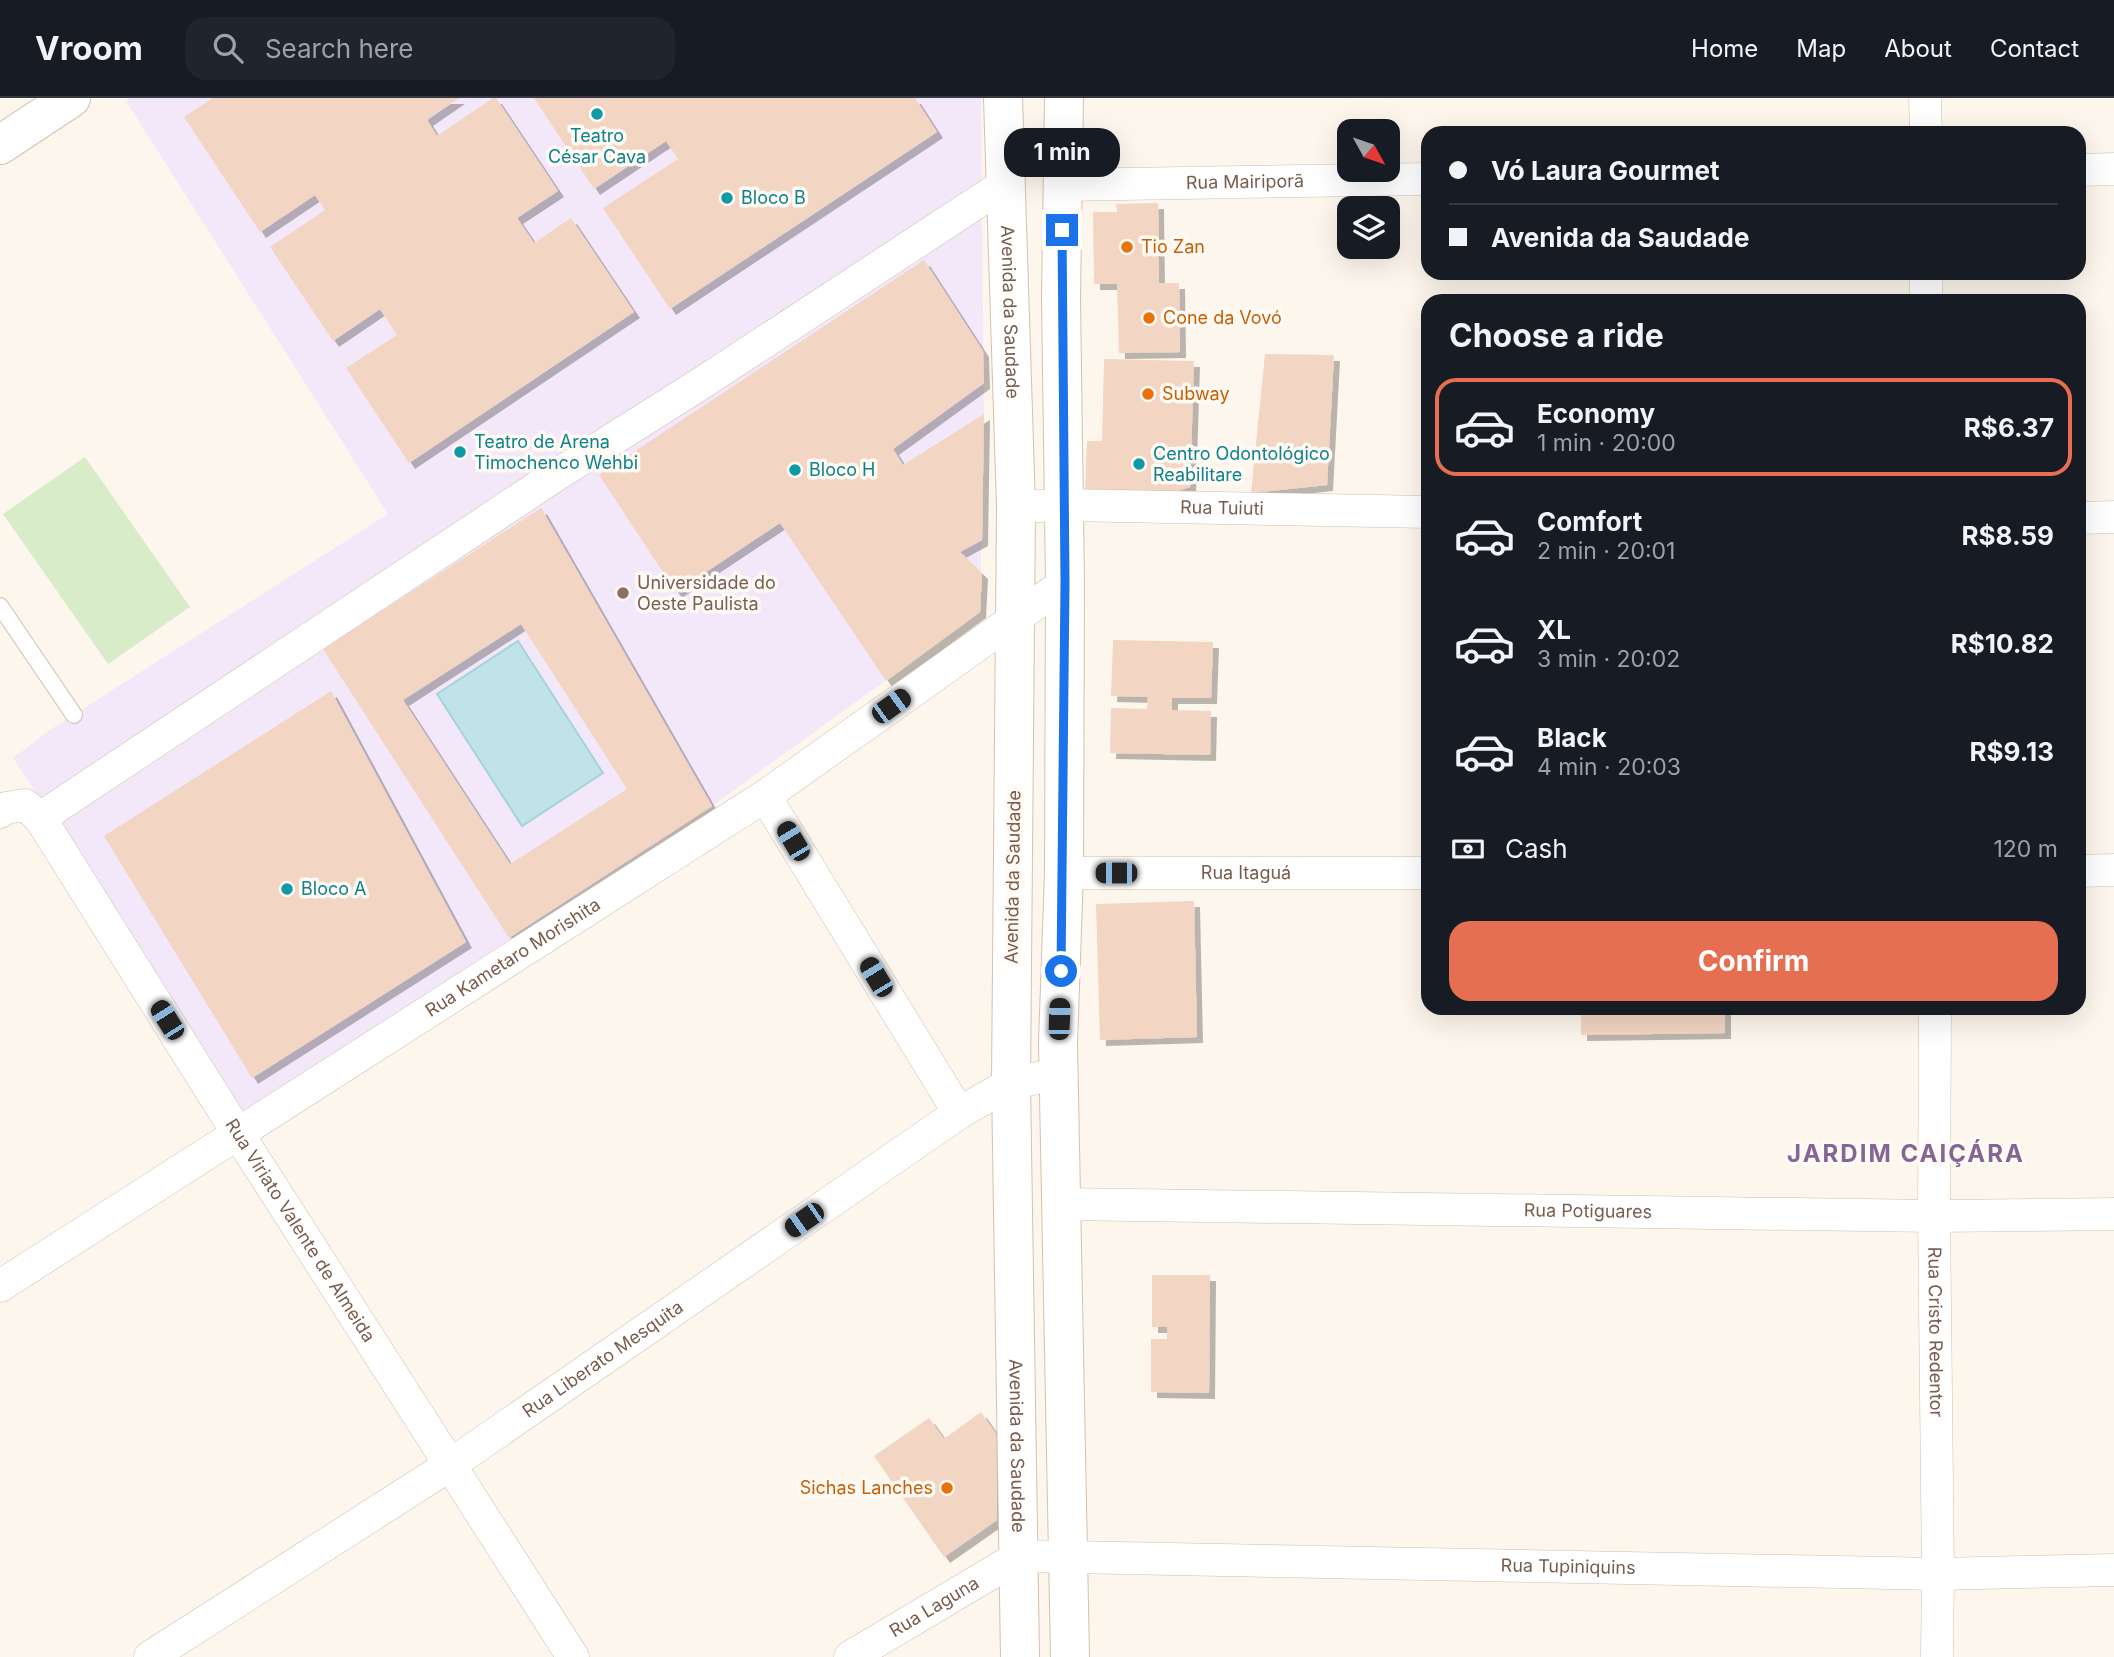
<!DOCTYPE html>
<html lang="en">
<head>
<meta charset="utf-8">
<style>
  body { margin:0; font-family:Inter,sans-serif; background:#20242c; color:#f1f3f6; height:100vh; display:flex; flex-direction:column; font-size:26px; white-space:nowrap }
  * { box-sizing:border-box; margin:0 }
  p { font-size:23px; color:#9ea1a6 }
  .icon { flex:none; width:38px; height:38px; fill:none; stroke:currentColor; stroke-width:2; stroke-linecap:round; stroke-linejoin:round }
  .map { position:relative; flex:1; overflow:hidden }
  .side { position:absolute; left:1421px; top:196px; width:665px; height:721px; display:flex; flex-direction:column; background:#171b24; border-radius:21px; box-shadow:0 7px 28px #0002 }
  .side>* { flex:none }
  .hud { position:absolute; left:1421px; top:28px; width:665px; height:154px; border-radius:21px; box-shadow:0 7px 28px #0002; display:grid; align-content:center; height:154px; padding:0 28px; background:#171b24 }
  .needle { width:46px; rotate:130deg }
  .controls { position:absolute; left:1337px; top:21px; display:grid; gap:14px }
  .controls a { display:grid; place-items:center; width:63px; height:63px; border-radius:14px; background:#171b24; box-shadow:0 7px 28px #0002; font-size:35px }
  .end { position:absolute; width:32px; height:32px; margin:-16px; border:9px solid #1a73e8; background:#fff; box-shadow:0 0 0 4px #fff }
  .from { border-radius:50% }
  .bubble { position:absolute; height:49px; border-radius:21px; background:#171b24; box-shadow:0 7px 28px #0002; font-size:23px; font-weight:700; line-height:49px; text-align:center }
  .car { position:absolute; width:21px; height:42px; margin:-21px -10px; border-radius:9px; box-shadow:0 0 5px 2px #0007; background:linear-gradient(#222 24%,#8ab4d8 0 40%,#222 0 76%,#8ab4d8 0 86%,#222 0) }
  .hud b { display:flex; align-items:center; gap:24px; height:66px; font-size:26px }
  .hud b+b { border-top:2px solid #363941 }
  .hud i { width:18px; height:18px; background:#f1f3f6 }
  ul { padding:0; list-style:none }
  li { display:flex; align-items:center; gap:21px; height:98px; margin:0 14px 10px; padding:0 14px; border:4px solid transparent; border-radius:21px }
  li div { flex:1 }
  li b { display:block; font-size:26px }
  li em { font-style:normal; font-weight:700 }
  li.on { border-color:#e76f51 }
  li>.icon { width:63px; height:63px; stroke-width:1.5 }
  h2 { padding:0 28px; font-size:32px; line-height:84px }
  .pay { display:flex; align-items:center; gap:18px; height:77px; padding:0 28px; font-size:26px }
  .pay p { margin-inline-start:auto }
  .action { display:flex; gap:14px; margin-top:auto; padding:14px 28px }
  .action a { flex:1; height:80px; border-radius:21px; background:#e76f51; color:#fff; font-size:28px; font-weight:700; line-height:80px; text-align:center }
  header { display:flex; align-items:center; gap:42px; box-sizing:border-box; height:98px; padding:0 35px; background:#171b24; border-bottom:2px solid #363941 }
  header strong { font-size:33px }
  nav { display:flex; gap:38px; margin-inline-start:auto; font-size:24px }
  .search { width:490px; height:63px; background:#20242c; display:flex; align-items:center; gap:18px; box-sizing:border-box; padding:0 24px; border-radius:21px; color:#9ea1a6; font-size:26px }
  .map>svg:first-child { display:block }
  .education { fill:#f3e8fa }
  .green { fill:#d8ecc9 }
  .water { fill:#bfe3e8; stroke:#a5d3da; stroke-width:2 }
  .building { fill:#f3d5c3; fill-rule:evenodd; filter:url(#shadow) }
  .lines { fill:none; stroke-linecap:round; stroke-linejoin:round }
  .lane-casing { stroke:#d1beb0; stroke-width:18 }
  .street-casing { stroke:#d1beb0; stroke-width:33 }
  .secondary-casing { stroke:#d6c0b0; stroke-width:40 }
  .lane { stroke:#fff; stroke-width:16 }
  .street { stroke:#fff; stroke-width:32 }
  .secondary { stroke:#fff; stroke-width:38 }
  .route { stroke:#1a73e8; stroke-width:9 }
  .culture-dot { fill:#0f9aa8; stroke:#fffaf3; stroke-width:2.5 }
  .food-dot { fill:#e8710a; stroke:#fffaf3; stroke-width:2.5 }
  .education-dot { fill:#8d6e63; stroke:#fffaf3; stroke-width:2.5 }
  .labels { text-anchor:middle; stroke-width:7; stroke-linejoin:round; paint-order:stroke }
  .culture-label { font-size:18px; fill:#0d838f; stroke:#fffaf3; text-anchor:start }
  .street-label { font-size:18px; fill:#7a5c4d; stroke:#fffaf3 }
  .food-label { font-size:18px; fill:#c56008; stroke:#fffaf3; text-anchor:start }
  .education-label { font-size:18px; fill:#785e54; stroke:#fffaf3; text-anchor:start }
  .district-label { font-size:24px; font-weight:bold; letter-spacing:2px; fill:#846695; stroke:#fffaf3 }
</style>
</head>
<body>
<header>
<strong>Vroom</strong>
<div class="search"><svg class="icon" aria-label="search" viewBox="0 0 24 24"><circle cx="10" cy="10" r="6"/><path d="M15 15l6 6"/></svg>Search here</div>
<nav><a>Home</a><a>Map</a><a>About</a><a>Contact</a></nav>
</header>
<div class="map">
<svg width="2114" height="1559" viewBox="0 0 2114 1559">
  <defs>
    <filter id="shadow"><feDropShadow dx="6" dy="6" stdDeviation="0" flood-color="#0004"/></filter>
  </defs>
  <rect width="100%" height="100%" fill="#fdf6ec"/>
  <polygon class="education" points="129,0 981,0 984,316 980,514 712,708 243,1017 212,964 13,660 53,630 388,416 126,3"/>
  <polygon class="green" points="85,359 190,509 108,566 3,416"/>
  <polygon class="water" points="518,543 603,675 522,728 437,596"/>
  <g class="building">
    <polygon points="213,0 459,0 427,22 437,38 493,0 496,0 558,93 517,120 534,145 571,120 634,214 409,365 346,270 397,237 380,211 333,243 270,149 325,112 315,97 260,134 184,19"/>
    <polygon points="534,0 915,0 937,34 670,211 603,110 678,61 666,43 594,91"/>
    <polygon points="1158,105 1159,185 1179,185 1180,254 1119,255 1117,186 1094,186 1093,114 1117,114 1116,106"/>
    <polygon points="924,162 983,253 984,285 893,351 903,367 984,316 982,442 960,454 982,475 980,514 886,583 780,425 676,494 599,377"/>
    <polygon points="1265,256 1334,257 1327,387 1251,395"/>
    <polygon points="1104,261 1194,263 1190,389 1177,393 1132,392 1132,397 1085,396 1087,343 1102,343"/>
    <path d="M541 410 712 708 509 840 323 551ZM521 526 627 691 510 766 403 602Z"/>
    <polygon points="1113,542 1213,544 1211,600 1172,600 1172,612 1211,613 1210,657 1110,655 1111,610 1147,611 1148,599 1111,598"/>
    <polygon points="331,593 466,844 252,980 104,738"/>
    <polygon points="1194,803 1197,939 1100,942 1096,806"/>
    <polygon points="1581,910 1725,910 1725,935 1581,937"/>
    <polygon points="1152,1177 1210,1177 1209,1295 1151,1294 1151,1241 1167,1241 1167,1229 1152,1229"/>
    <polygon points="981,1314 996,1336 997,1422 944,1459 874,1358 929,1320 944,1341"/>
  </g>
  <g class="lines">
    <g class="lane-casing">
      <polyline id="lane" points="0,508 74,617"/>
    </g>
    <g class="street-casing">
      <g id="street">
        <polyline points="1925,0 1926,35"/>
        <polyline points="2079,72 2114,71"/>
        <path id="s1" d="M1063 87 1428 81"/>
        <polyline points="1926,175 1926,203"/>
        <path id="s2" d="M1016 409 1064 407 1428 414"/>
        <polyline points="2079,420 2114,419"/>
        <polyline points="765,698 959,1015"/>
        <path id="s3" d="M0 714 6 710 25 707 40 720 237 1034 573 1559"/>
        <polyline points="40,720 553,379 708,281 1005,86"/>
        <polyline points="2079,773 2114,772"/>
        <path id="s4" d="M1064 775H1428"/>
        <path id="s5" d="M1935 910 1934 1118 1938 1476 1937 1559"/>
        <path id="s6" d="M1061 1106 1934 1118 2114 1116"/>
        <path id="s7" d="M0 1188 765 698 1065 485"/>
        <path id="s8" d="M150 1559 450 1367 959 1015 1011 985 1059 976"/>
        <path id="s9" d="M850 1559 1020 1458 1938 1476 2114 1472"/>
      </g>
    </g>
    <g class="secondary-casing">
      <g id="secondary">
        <path id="s10" d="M1003 0 1016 409 1011 985 1020 1559"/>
        <polyline points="1064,0 1061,200 1065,485 1064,775 1058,945 1070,1559"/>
        <polyline points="0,47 71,0"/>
      </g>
    </g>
    <use href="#lane" class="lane"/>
    <use href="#street" class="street"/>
    <use href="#secondary" class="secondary"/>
  </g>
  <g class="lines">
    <polyline class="route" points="1061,873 1065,485 1062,132"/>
  </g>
  <g class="culture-dot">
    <circle cx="597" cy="16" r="7"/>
    <circle cx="727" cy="100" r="7"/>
    <circle cx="460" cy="354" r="7"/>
    <circle cx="1139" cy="366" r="7"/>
    <circle cx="795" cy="372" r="7"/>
    <circle cx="287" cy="791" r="7"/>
  </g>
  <g class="food-dot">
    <circle cx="1127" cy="149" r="7"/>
    <circle cx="1149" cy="220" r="7"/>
    <circle cx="1148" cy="296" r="7"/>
    <circle cx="947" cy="1390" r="7"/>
  </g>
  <circle class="education-dot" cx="623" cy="495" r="7"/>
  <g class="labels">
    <g class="culture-label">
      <text x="597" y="44" text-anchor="middle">Teatro<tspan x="597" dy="21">César Cava</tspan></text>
      <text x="741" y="106">Bloco B</text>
      <text x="474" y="350">Teatro de Arena<tspan x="474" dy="21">Timochenco Wehbi</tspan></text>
      <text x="1153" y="362">Centro Odontológico<tspan x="1153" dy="21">Reabilitare</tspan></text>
      <text x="809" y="378">Bloco H</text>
      <text x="301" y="797">Bloco A</text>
    </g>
    <g class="street-label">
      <text dy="6" stroke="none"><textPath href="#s1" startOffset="182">Rua Mairiporã</textPath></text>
      <text dy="6" stroke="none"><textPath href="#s10" startOffset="214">Avenida da Saudade</textPath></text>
      <text dy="6" stroke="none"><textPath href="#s2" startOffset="206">Rua Tuiuti</textPath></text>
      <text dy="6" stroke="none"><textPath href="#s4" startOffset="182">Rua Itaguá</textPath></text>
      <text transform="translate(1013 779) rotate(-89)" y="6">Avenida da Saudade</text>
      <text dy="6" stroke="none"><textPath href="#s7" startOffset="609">Rua Kametaro Morishita</textPath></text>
      <text dy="6" stroke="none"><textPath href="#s6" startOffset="527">Rua Potiguares</textPath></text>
      <text dy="6" stroke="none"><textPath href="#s3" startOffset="534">Rua Viriato Valente de Almeida</textPath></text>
      <text dy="6" stroke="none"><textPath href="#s5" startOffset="324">Rua Cristo Redentor</textPath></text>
      <text dy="6" stroke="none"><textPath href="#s8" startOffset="542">Rua Liberato Mesquita</textPath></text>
      <text dy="6" stroke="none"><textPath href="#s10" startOffset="1348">Avenida da Saudade</textPath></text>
      <text dy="6" stroke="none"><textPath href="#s9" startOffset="746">Rua Tupiniquins</textPath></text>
      <text dy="6" stroke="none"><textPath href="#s9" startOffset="98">Rua Laguna</textPath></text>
    </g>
    <g class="food-label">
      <text x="1141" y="155">Tio Zan</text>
      <text x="1163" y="226">Cone da Vovó</text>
      <text x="1162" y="302">Subway</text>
      <text x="933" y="1396" text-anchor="end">Sichas Lanches</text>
    </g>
    <g class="education-label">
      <text x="637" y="491">Universidade do<tspan x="637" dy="21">Oeste Paulista</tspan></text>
    </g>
    <g class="district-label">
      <text x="1906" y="1064">JARDIM CAIÇÁRA</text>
    </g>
  </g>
</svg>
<div class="controls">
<a><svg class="needle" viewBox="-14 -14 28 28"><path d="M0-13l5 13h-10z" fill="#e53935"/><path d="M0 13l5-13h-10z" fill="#9ea1a6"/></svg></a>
<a><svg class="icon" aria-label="layers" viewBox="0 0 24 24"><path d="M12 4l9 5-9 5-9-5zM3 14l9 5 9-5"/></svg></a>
</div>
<i class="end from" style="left:1061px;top:873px"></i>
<i class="end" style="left:1062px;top:132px"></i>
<div class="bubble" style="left:1004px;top:30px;width:116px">1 min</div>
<i class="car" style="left:891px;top:608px;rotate:54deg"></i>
<i class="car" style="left:793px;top:743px;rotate:329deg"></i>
<i class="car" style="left:1116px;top:775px;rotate:270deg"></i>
<i class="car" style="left:876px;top:879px;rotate:329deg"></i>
<i class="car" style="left:1059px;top:921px;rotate:2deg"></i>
<i class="car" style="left:167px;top:922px;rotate:328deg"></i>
<i class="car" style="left:804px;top:1122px;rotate:235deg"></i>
<div class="hud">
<b><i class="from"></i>Vó Laura Gourmet</b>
<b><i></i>Avenida da Saudade</b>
</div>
<section class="side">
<h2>Choose a ride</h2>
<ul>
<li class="on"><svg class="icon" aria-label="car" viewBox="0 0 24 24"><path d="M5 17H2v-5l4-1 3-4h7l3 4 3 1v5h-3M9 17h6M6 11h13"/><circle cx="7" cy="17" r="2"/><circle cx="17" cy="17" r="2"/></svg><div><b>Economy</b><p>1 min · 20:00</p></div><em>R$6.37</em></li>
<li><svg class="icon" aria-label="car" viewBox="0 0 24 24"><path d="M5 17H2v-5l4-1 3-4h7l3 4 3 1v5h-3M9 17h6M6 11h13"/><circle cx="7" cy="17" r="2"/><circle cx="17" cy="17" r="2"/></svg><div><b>Comfort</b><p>2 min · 20:01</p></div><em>R$8.59</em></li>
<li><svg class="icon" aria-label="car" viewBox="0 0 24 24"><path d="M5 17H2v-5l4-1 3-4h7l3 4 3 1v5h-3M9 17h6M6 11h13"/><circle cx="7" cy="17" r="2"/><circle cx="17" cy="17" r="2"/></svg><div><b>XL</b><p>3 min · 20:02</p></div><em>R$10.82</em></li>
<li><svg class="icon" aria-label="car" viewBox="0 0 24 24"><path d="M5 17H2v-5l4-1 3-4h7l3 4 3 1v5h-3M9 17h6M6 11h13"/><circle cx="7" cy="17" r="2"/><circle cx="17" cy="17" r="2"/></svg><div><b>Black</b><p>4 min · 20:03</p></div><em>R$9.13</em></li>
</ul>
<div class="pay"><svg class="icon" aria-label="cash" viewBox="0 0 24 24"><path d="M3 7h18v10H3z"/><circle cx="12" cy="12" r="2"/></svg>Cash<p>120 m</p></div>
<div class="action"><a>Confirm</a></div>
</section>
</div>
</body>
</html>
